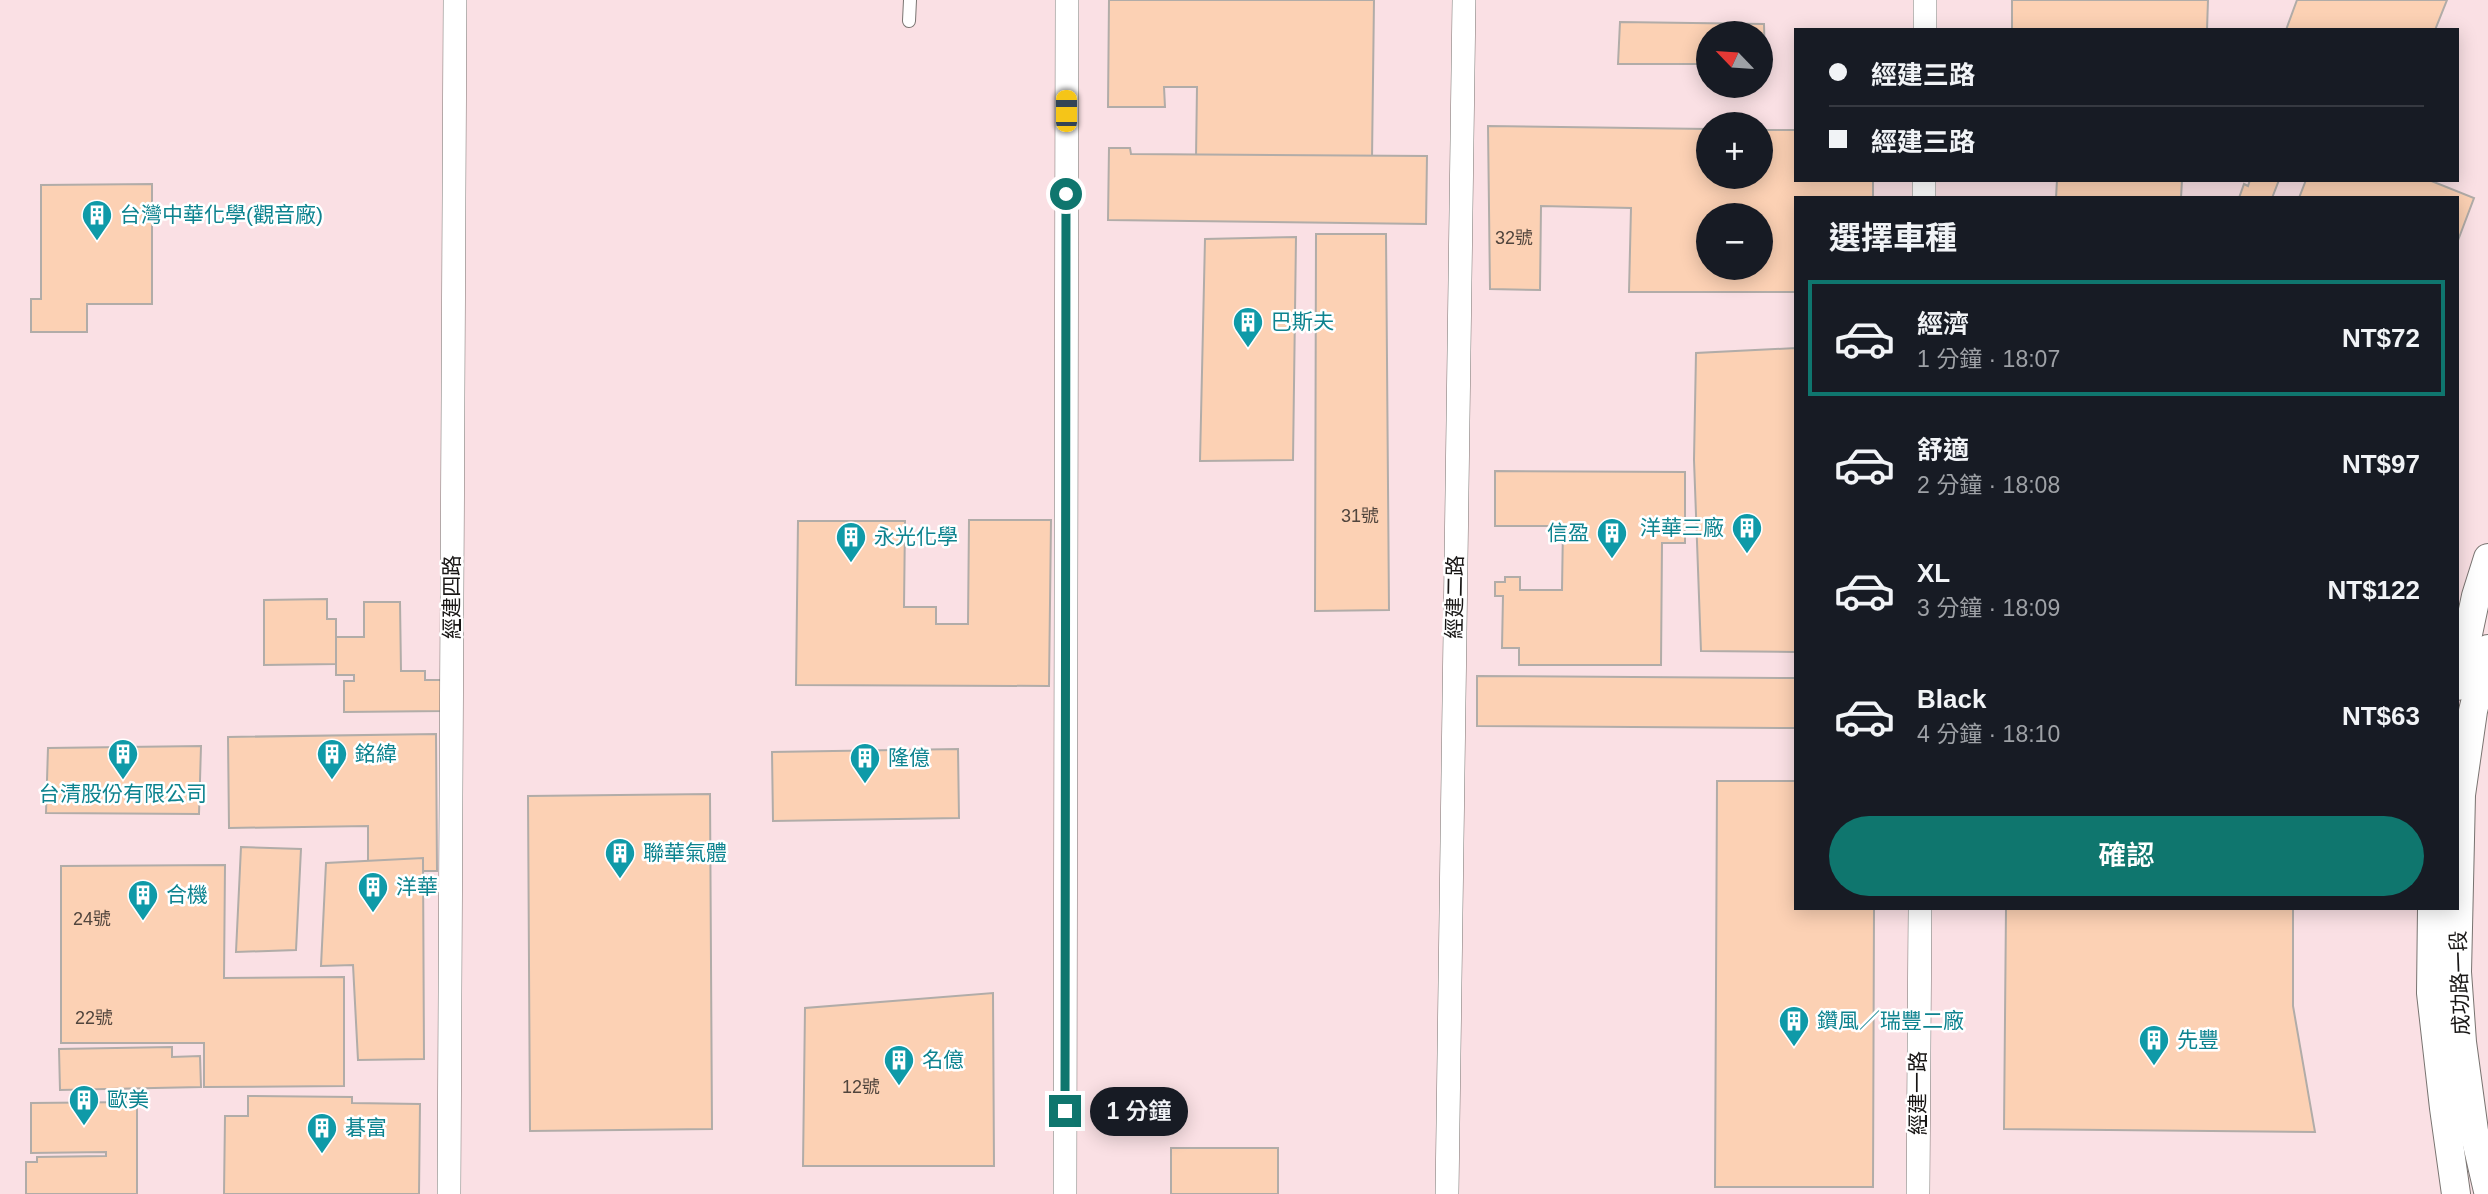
<!DOCTYPE html>
<html lang="zh-TW">
<head>
<meta charset="utf-8">
<style>
  body { margin:0; font-family:Arial,"Noto Sans TC",sans-serif; background:#20242c; color:#f1f3f6; height:100vh; display:flex; flex-direction:column; font-size:26px; white-space:nowrap }
  * { box-sizing:border-box; margin:0 }
  p { font-size:23px; color:#9ea1a6 }
  .icon { flex:none; width:38px; height:38px; fill:none; stroke:currentColor; stroke-width:2; stroke-linecap:round; stroke-linejoin:round }
  .map { position:relative; flex:1; overflow:hidden }
  .drawer { position:absolute; left:1794px; top:196px; width:665px; height:714px; display:flex; flex-direction:column; background:#171b24; border-radius:0px; box-shadow:0 4px 18px #0003 }
  .drawer>* { flex:none }
  .hud { position:absolute; left:1794px; top:28px; width:665px; height:154px; border-radius:0px; box-shadow:0 4px 18px #0003; display:grid; align-content:center; height:154px; padding:0 35px; background:#171b24 }
  .needle { width:46px; rotate:295deg }
  .fabs { position:absolute; left:1696px; top:21px; display:grid; gap:14px }
  .fabs a { display:grid; place-items:center; width:77px; height:77px; border-radius:50%; background:#171b24; box-shadow:0 4px 18px #0003; font-size:35px }
  .end { position:absolute; width:32px; height:32px; margin:-16px; border:9px solid #0f766e; background:#fff; box-shadow:0 0 0 4px #fff }
  .from { border-radius:50% }
  .bubble { position:absolute; height:49px; border-radius:24px; background:#171b24; box-shadow:0 4px 18px #0003; font-size:23px; font-weight:600; line-height:49px; text-align:center }
  .car { position:absolute; width:21px; height:42px; margin:-21px -10px; border-radius:9px; box-shadow:0 0 5px 2px #0007; background:linear-gradient(#f5c518 24%,#345 0 40%,#f5c518 0 76%,#345 0 86%,#f5c518 0) }
  .hud b { display:flex; align-items:center; gap:24px; height:66px; font-size:26px }
  .hud b+b { border-top:2px solid #363941 }
  .hud i { width:18px; height:18px; background:#f1f3f6 }
  ul { padding:0; list-style:none }
  li { display:flex; align-items:center; gap:21px; height:116px; margin:0 14px 10px; padding:0 21px; border:4px solid transparent; border-radius:0px }
  li div { flex:1 }
  li b { display:block; font-size:26px }
  li em { font-style:normal; font-weight:600 }
  li.active { border-color:#0f766e }
  li>.icon { width:63px; height:63px; stroke-width:1.5 }
  h2 { padding:0 35px; font-size:32px; line-height:84px }
  .cta { display:flex; gap:14px; margin-top:auto; padding:14px 35px }
  .cta a { flex:1; height:80px; border-radius:42px; background:#0f766e; color:#fff; font-size:28px; font-weight:600; line-height:80px; text-align:center }
  .map>svg:first-child { display:block }
  .industrial { fill:#fae0e4; fill-rule:evenodd }
  .building { fill:#fcd1b4; stroke:#b1aca8; stroke-width:2; fill-rule:evenodd }
  .lines { fill:none; stroke-linecap:round; stroke-linejoin:round }
  .service-casing { stroke:#797471; stroke-width:14 }
  .minor-casing { stroke:#797471; stroke-width:24 }
  .tertiary-casing { stroke:#797471; stroke-width:30 }
  .service { stroke:#fff; stroke-width:12 }
  .minor { stroke:#fff; stroke-width:23 }
  .tertiary { stroke:#fff; stroke-width:28 }
  .route { stroke:#0f766e; stroke-width:9 }
  .labels { text-anchor:middle; stroke-width:5; stroke-linejoin:round; paint-order:stroke }
  .number-label { font-size:18px; fill:#51453d }
  .culture-label { font-size:21px; fill:#0d838f; stroke:#fff; text-anchor:start }
  .street-label { font-size:21px; fill:#181615; stroke:#fff }
</style>
</head>
<body>
<div class="map">
<svg width="2488" height="1194" viewBox="0 0 2488 1194">
  <rect width="100%" height="100%" fill="#f6f0ec"/>
  <path class="industrial" d="M0 0H2488V1194H0ZM1796 30H2457V180H1796ZM1708 33H1760V86H1708ZM1708 124H1760V177H1708ZM1796 198H2457V908H1796ZM1708 215H1760V268H1708Z"/>
  <g class="building">
    <polygon points="1109,0 1374,0 1372,159 1196,158 1197,87 1164,87 1165,107 1108,107"/>
    <polygon points="2012,0 2208,0 2207,30 2012,30"/>
    <polygon points="2297,0 2447,0 2435,30 2286,30"/>
    <polygon points="1620,22 1764,24 1765,64 1760,64 1760,33 1708,33 1708,64 1618,64"/>
    <path d="M1488 126 1708 129V177H1760V130H1796V180H1873V198H1796V292H1629L1631 208 1541 206 1540 290 1490 289ZM1708 215H1760V268H1708Z"/>
    <polygon points="1109,148 1130,148 1131,154 1427,156 1426,224 1108,220"/>
    <polygon points="2057,180 2182,180 2181,198 2056,198"/>
    <polygon points="2250,180 2279,180 2272,198 2239,198 2244,184 2248,186"/>
    <polygon points="2306,180 2429,180 2474,198 2457,243 2457,198 2299,198"/>
    <polygon points="152,184 152,304 87,304 87,332 31,332 31,299 41,299 41,185"/>
    <polygon points="1316,234 1386,234 1389,610 1315,611"/>
    <polygon points="1296,237 1293,460 1200,461 1205,239"/>
    <polygon points="1796,348 1796,652 1701,651 1694,460 1696,353"/>
    <polygon points="1495,471 1685,472 1685,543 1662,543 1661,665 1519,665 1519,648 1502,648 1503,596 1495,596 1495,582 1505,582 1505,577 1520,577 1520,590 1562,590 1563,526 1495,526"/>
    <polygon points="969,520 1051,520 1049,686 796,685 798,521 905,521 904,607 936,607 936,624 968,624"/>
    <polygon points="327,599 327,619 336,619 336,664 264,665 264,600"/>
    <polygon points="364,602 400,602 401,671 425,671 425,680 444,680 444,711 344,712 344,681 354,681 354,675 336,675 336,637 364,637"/>
    <polygon points="1477,676 1796,678 1796,728 1477,726"/>
    <polygon points="436,734 437,871 368,871 368,826 229,828 228,737"/>
    <polygon points="201,746 199,814 46,813 48,748"/>
    <polygon points="958,749 959,818 773,821 772,752"/>
    <polygon points="1717,781 1796,781 1796,908 1874,908 1873,1187 1715,1187"/>
    <polygon points="710,794 712,1129 530,1131 528,796"/>
    <polygon points="241,847 301,849 296,950 236,952"/>
    <polygon points="423,858 424,1059 358,1060 353,965 321,966 326,863"/>
    <polygon points="225,865 224,978 344,977 344,1086 204,1087 204,1043 61,1043 61,866"/>
    <polygon points="2006,908 2293,908 2293,1006 2315,1132 2004,1129"/>
    <polygon points="993,993 994,1166 803,1166 805,1008"/>
    <polygon points="172,1047 172,1057 200,1056 201,1087 60,1090 59,1049"/>
    <polygon points="248,1096 352,1097 352,1103 420,1104 419,1194 224,1194 225,1116 248,1116"/>
    <polygon points="137,1102 137,1194 26,1194 26,1162 37,1162 37,1157 106,1156 106,1152 31,1153 31,1103"/>
    <rect x="1171" y="1148" width="107" height="46"/>
  </g>
  <g class="lines">
    <g class="service-casing">
      <polyline id="service" points="909,21 910,0"/>
    </g>
    <g class="minor-casing">
      <g id="minor">
        <polyline points="1925,30 1925,0"/>
        <polyline points="1924,198 1924,180"/>
        <polyline points="449,1194 455,0"/>
        <polyline points="1065,1194 1067,0"/>
        <polyline points="1447,1194 1464,0"/>
        <polyline points="1918,1194 1920,908"/>
      </g>
    </g>
    <g class="tertiary-casing">
      <g id="tertiary">
        <polyline points="2488,649 2473,711 2461,795 2457,972 2462,1042 2474,1131 2488,1191"/>
        <polyline points="2457,686 2476,596 2488,558"/>
        <polyline points="2432,908 2431,993 2444,1108 2456,1194"/>
      </g>
    </g>
    <use href="#service" class="service"/>
    <use href="#minor" class="minor"/>
    <use href="#tertiary" class="tertiary"/>
  </g>
  <g class="lines">
    <polyline class="route" points="1065,1111 1066,194"/>
  </g>
  <defs>
    <g id="building-pin" transform="scale(1.575)"><path d="M0 17L-7.5 6A9.5 9.5 0 1 1 7.5 6Z" fill="#0f9aa8" stroke="#fff"/><path d="M-4-6H4V6H1V3H-1V6H-4ZM-2.5-4.3h1.7v1.8h-1.7ZM.8-4.3h1.7v1.8H.8ZM-2.5-1h1.7V.8h-1.7ZM.8-1h1.7V.8H.8Z" fill="#fff"/></g>
  </defs>
  <g fill-rule="evenodd">
    <use href="#building-pin" x="97" y="215"/>
    <use href="#building-pin" x="1248" y="322"/>
    <use href="#building-pin" x="1747" y="528"/>
    <use href="#building-pin" x="1612" y="533"/>
    <use href="#building-pin" x="851" y="537"/>
    <use href="#building-pin" x="123" y="754"/>
    <use href="#building-pin" x="332" y="754"/>
    <use href="#building-pin" x="865" y="758"/>
    <use href="#building-pin" x="620" y="853"/>
    <use href="#building-pin" x="373" y="887"/>
    <use href="#building-pin" x="143" y="895"/>
    <use href="#building-pin" x="1794" y="1021"/>
    <use href="#building-pin" x="2154" y="1040"/>
    <use href="#building-pin" x="899" y="1060"/>
    <use href="#building-pin" x="84" y="1100"/>
    <use href="#building-pin" x="322" y="1128"/>
  </g>
  <g class="labels">
    <g class="number-label">
      <text x="1514" y="244">32號</text>
      <text x="1360" y="522">31號</text>
      <text x="92" y="925">24號</text>
      <text x="94" y="1024">22號</text>
      <text x="861" y="1093">12號</text>
    </g>
    <g class="culture-label">
      <text x="120" y="222">台灣中華化學(觀音廠)</text>
      <text x="1271" y="329">巴斯夫</text>
      <text x="1724" y="535" text-anchor="end">洋華三廠</text>
      <text x="1589" y="540" text-anchor="end">信盈</text>
      <text x="874" y="544">永光化學</text>
      <text x="355" y="761">銘緯</text>
      <text x="888" y="765">隆億</text>
      <text x="123" y="801" text-anchor="middle">台清股份有限公司</text>
      <text x="643" y="860">聯華氣體</text>
      <text x="396" y="894">洋華</text>
      <text x="166" y="902">合機</text>
      <text x="1817" y="1028">鑽風／瑞豐二廠</text>
      <text x="2177" y="1047">先豐</text>
      <text x="922" y="1067">名億</text>
      <text x="107" y="1107">歐美</text>
      <text x="345" y="1135">碁富</text>
    </g>
    <g class="street-label">
      <text transform="translate(452 597) rotate(-90)" y="7">經建四路</text>
      <text transform="translate(1455 597) rotate(-89)" y="7">經建二路</text>
      <text transform="translate(2460 983) rotate(-92)" y="7">成功路一段</text>
      <text transform="translate(1918 1093) rotate(-90)" y="7">經建一路</text>
    </g>
  </g>
</svg>
<div class="fabs">
<a><svg class="needle" viewBox="-14 -14 28 28"><path d="M0-13l5 13h-10z" fill="#e53935"/><path d="M0 13l5-13h-10z" fill="#9ea1a6"/></svg></a>
<a>+</a>
<a>−</a>
</div>
<i class="end from" style="left:1066px;top:194px"></i>
<i class="end" style="left:1065px;top:1111px"></i>
<div class="bubble" style="left:1090px;top:1087px;width:98px">1 分鐘</div>
<i class="car" style="left:1066px;top:111px;rotate:0deg"></i>
<div class="hud">
<b><i class="from"></i>經建三路</b>
<b><i></i>經建三路</b>
</div>
<section class="drawer">
<h2>選擇車種</h2>
<ul>
<li class="active"><svg class="icon" aria-label="car" viewBox="0 0 24 24"><path d="M5 17H2v-5l4-1 3-4h7l3 4 3 1v5h-3M9 17h6M6 11h13"/><circle cx="7" cy="17" r="2"/><circle cx="17" cy="17" r="2"/></svg><div><b>經濟</b><p>1 分鐘 · 18:07</p></div><em>NT$72</em></li>
<li><svg class="icon" aria-label="car" viewBox="0 0 24 24"><path d="M5 17H2v-5l4-1 3-4h7l3 4 3 1v5h-3M9 17h6M6 11h13"/><circle cx="7" cy="17" r="2"/><circle cx="17" cy="17" r="2"/></svg><div><b>舒適</b><p>2 分鐘 · 18:08</p></div><em>NT$97</em></li>
<li><svg class="icon" aria-label="car" viewBox="0 0 24 24"><path d="M5 17H2v-5l4-1 3-4h7l3 4 3 1v5h-3M9 17h6M6 11h13"/><circle cx="7" cy="17" r="2"/><circle cx="17" cy="17" r="2"/></svg><div><b>XL</b><p>3 分鐘 · 18:09</p></div><em>NT$122</em></li>
<li><svg class="icon" aria-label="car" viewBox="0 0 24 24"><path d="M5 17H2v-5l4-1 3-4h7l3 4 3 1v5h-3M9 17h6M6 11h13"/><circle cx="7" cy="17" r="2"/><circle cx="17" cy="17" r="2"/></svg><div><b>Black</b><p>4 分鐘 · 18:10</p></div><em>NT$63</em></li>
</ul>
<div class="cta"><a>確認</a></div>
</section>
</div>
</body>
</html>
